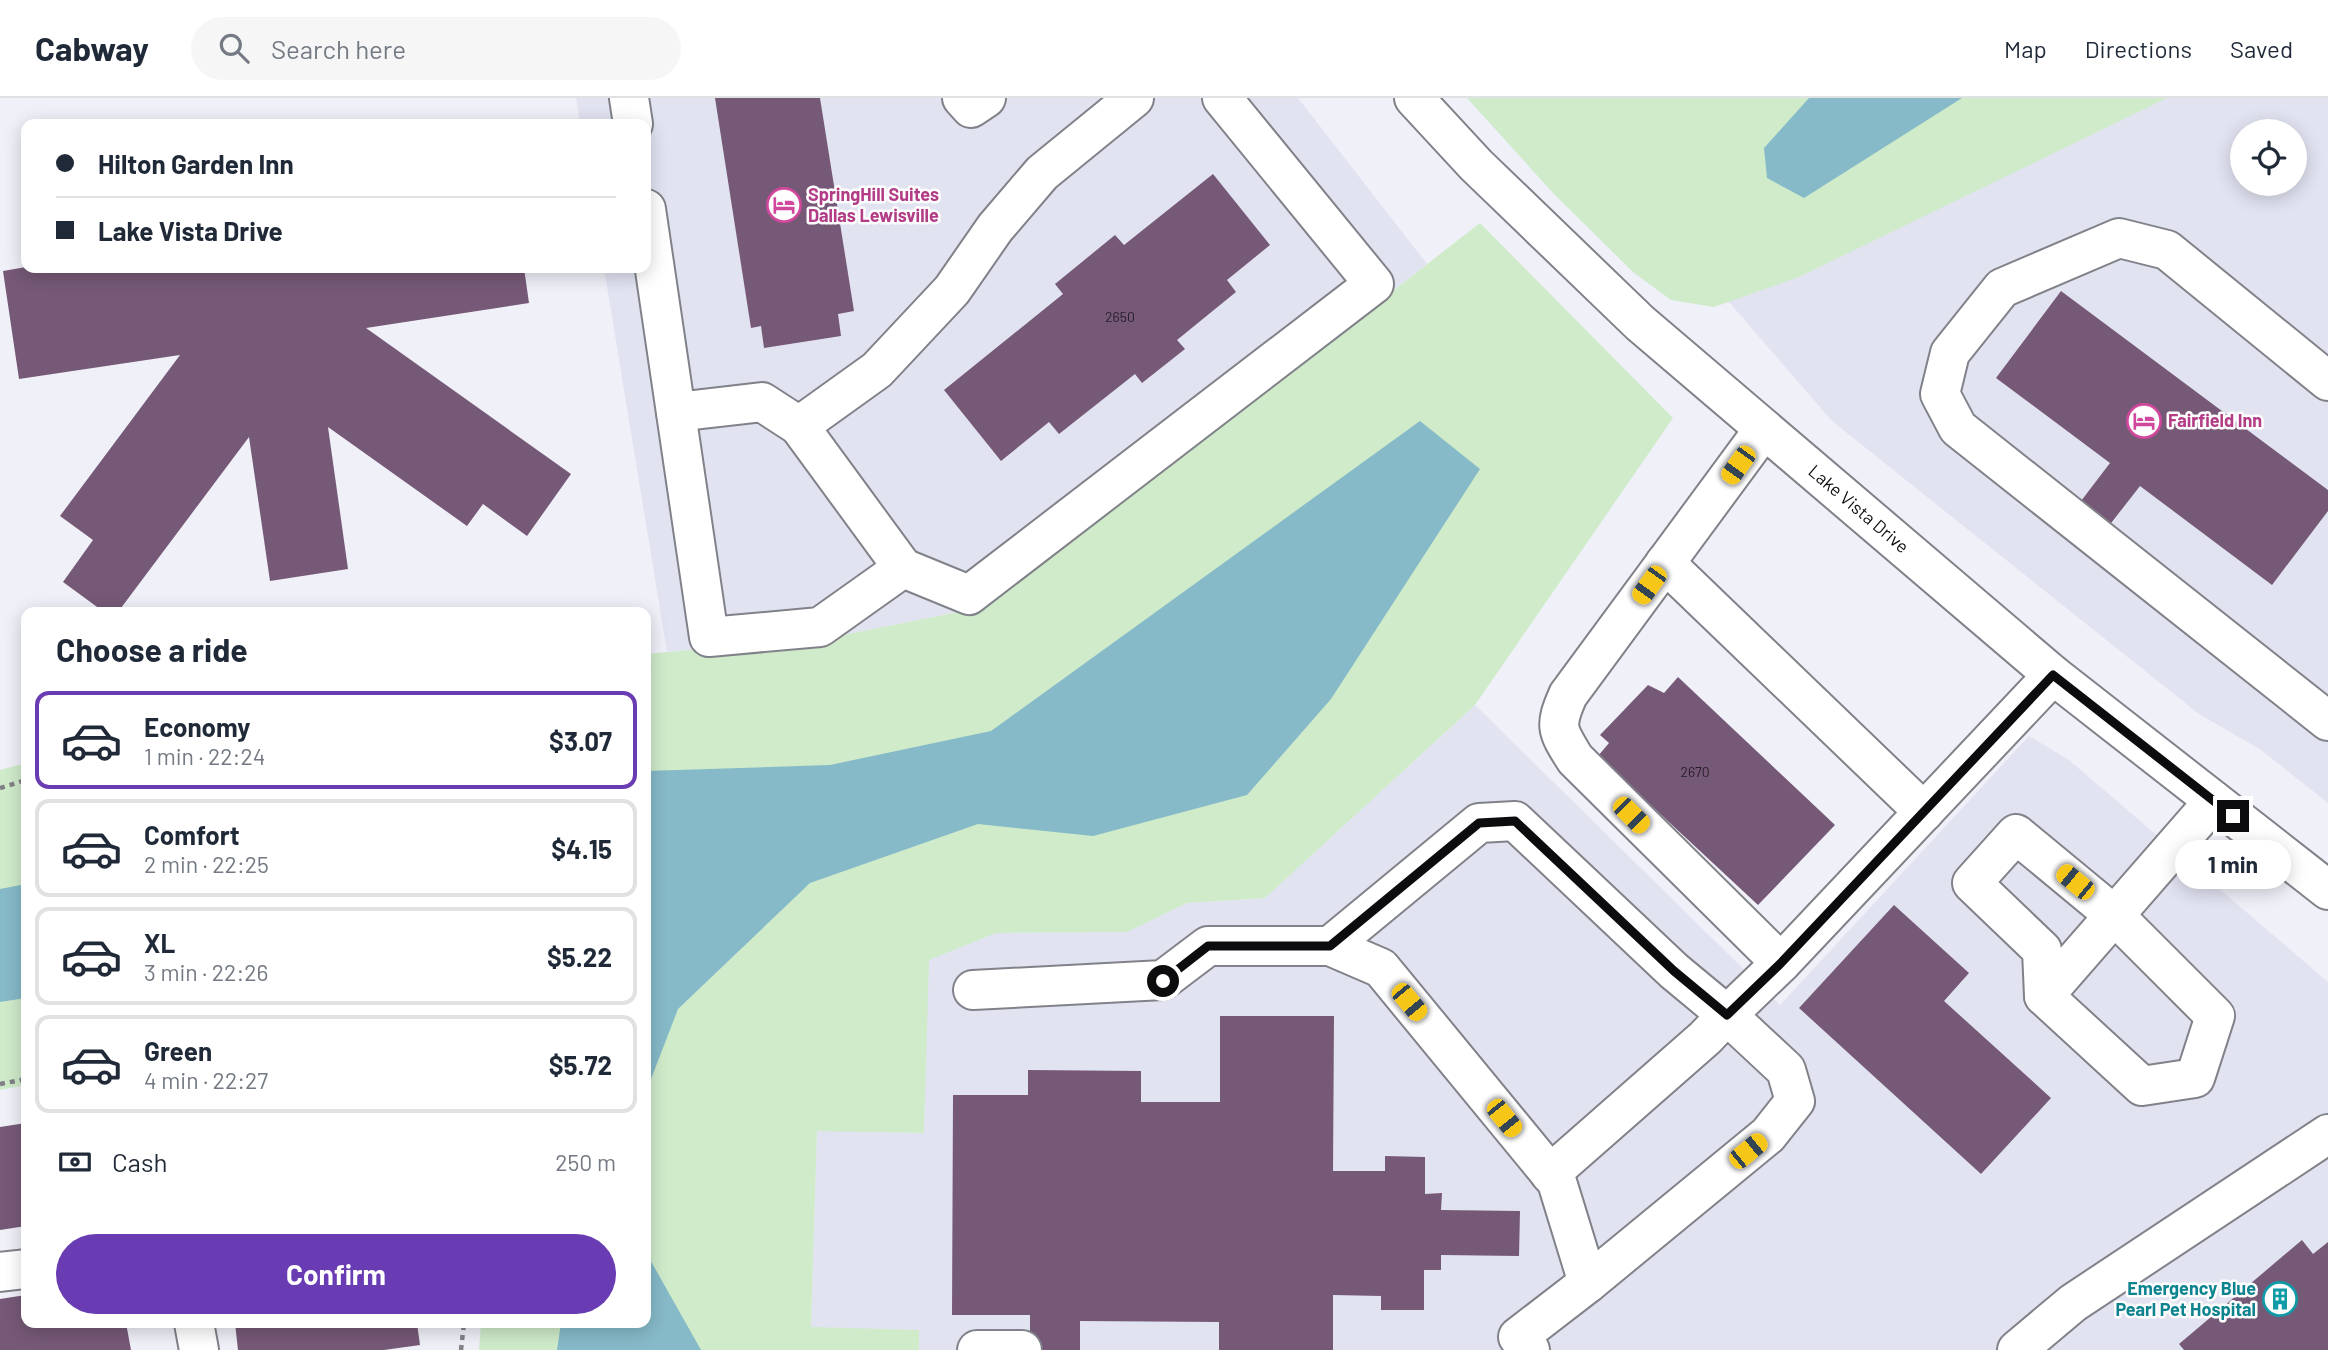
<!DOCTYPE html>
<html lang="en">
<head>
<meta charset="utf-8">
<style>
  body { margin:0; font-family:Barlow,sans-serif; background:#f6f6f7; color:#1f2937; height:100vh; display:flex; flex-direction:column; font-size:26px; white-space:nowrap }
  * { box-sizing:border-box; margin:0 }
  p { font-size:23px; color:#747a83 }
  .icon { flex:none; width:38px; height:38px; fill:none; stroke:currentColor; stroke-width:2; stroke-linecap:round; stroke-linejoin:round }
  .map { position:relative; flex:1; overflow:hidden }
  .side { position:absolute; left:21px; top:509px; width:630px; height:721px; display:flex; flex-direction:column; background:#fff; border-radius:14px; box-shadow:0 4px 18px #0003 }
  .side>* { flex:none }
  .hud { position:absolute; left:21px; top:21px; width:630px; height:154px; border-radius:14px; box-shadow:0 4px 18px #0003; display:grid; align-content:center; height:154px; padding:0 35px; background:#fff }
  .controls { position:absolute; left:2230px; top:21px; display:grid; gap:14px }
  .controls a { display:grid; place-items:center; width:77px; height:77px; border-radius:50%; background:#fff; box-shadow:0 4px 18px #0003; font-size:35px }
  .end { position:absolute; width:32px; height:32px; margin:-16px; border:9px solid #0c0c0f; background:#fff; box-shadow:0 0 0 4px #fff }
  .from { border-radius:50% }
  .bubble { position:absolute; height:49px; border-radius:24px; background:#fff; box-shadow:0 4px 18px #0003; font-size:23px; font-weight:700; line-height:49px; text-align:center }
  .car { position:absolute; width:21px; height:42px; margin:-21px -10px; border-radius:9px; box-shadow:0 0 5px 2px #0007; background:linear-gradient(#f5c518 24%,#345 0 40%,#f5c518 0 76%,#345 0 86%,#f5c518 0) }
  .hud b { display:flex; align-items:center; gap:24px; height:66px; font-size:26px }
  .hud b+b { border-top:2px solid #e0e1e3 }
  .hud i { width:18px; height:18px; background:#1f2937 }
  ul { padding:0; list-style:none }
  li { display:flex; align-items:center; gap:21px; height:98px; margin:0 14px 10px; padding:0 21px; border:4px solid #e0e1e3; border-radius:14px }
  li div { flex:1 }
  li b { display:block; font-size:26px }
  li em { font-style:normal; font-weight:700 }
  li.current { border-color:#693cb4 }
  li>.icon { width:63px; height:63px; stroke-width:1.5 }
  h2 { padding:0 35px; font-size:32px; line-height:84px }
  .pay { display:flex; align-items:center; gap:18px; height:77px; padding:0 35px; font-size:26px }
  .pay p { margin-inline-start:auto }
  .cta { display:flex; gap:14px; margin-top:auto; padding:14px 35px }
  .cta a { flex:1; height:80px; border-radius:42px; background:#693cb4; color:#fff; font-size:28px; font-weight:700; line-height:80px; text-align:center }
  header { display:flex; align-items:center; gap:42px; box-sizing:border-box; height:98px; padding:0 35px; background:#fff; border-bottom:2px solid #e0e1e3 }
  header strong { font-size:33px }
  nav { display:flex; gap:38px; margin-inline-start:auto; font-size:24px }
  .search { width:490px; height:63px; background:#f6f6f7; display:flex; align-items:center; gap:18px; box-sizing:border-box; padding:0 24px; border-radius:38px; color:#747a83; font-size:26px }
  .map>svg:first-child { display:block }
  .built { fill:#e1e3f1; fill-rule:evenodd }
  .green { fill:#cfebca }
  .water { fill:#86bac9 }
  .building { fill:#765977 }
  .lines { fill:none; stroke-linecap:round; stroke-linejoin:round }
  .minor-casing { stroke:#818289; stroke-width:42 }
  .path { stroke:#808086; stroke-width:4.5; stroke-dasharray:5 5; stroke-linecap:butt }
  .minor { stroke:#fff; stroke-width:38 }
  .route { stroke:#0c0c0f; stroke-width:9 }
  .labels { text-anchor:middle; stroke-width:5; stroke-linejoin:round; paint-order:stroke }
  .number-label { font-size:14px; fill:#261f29 }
  .hotel-label { font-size:18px; font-weight:bold; fill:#b23c85; stroke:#fefefe; text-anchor:start }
  .street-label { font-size:18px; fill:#0c0c0f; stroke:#fefefe }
  .culture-label { font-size:18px; font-weight:bold; fill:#0d838f; stroke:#fefefe; text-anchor:end }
</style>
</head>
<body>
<header>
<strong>Cabway</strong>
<div class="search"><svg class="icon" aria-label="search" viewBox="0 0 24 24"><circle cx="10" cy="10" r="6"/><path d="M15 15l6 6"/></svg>Search here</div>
<nav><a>Map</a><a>Directions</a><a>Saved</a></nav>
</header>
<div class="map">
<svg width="2328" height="1252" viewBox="0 0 2328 1252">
  <rect width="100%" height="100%" fill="#eff0f8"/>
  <g class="built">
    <polygon points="576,0 1298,0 1427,166 988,508 833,539 667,554 604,170 646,170 646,26 580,26"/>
    <path d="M2121 0H2328V705L2261 652 2199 616 1832 323 1715 188ZM2242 33H2294V86H2242Z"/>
    <polygon points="1475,607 1780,907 2029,638 2069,662 2328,884 2328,1252 919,1252 919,1233 811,1230 817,1032 924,1035 928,862 996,835 1127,834 1187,805 1265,800"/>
  </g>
  <g class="green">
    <polygon points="1467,0 2167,0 1799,179 1714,209 1671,202 1633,174 1554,96"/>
    <polygon points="1480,125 1673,320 1475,607 1265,800 1187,805 1127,834 996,835 929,862 924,1035 817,1033 811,1229 919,1232 919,1252 479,1252 481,1225 646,1225 646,556 833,539 988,508"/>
    <polygon points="26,665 26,987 0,992 0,672"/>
  </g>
  <g class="water">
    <polygon points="1809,0 1962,0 1804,100 1767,80 1764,50"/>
    <polygon points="1420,323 1480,371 1331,601 1247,697 1093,738 978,726 810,785 678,911 646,994 646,673 830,667 991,633"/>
    <polygon points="26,786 26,900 0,904 0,791"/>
    <polygon points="646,1135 648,1158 701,1252 557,1252 561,1225 646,1225"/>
  </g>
  <g class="building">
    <polygon points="715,0 820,0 854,213 838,216 841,238 764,250 761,228 751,230"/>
    <polygon points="1213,76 1270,147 1227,182 1236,194 1177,242 1185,251 1142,285 1135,276 1059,336 1049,324 1001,363 944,292 1063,196 1055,186 1115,137 1124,147"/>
    <polygon points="26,169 524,170 529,205 366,230 571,376 527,438 483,406 467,428 328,329 348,471 270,483 249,339 118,514 104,514 63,484 93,442 60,418 180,257 19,281 3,173"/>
    <polygon points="2061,193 2328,392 2328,413 2272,487 2140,388 2108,429 2078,407 2110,365 1996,280"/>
    <polygon points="1678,579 1835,727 1758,807 1598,658 1609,645 1600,637 1648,587 1664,595"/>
    <polygon points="1894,807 1969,875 1944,903 2051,1000 1981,1076 1799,910"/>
    <polygon points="1220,918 1334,918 1333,1073 1385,1073 1385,1058 1425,1059 1425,1096 1442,1095 1441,1112 1520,1113 1519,1158 1441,1157 1441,1172 1424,1172 1424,1212 1381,1212 1381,1198 1333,1197 1333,1252 1219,1252 1219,1224 1080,1223 1080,1252 1030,1252 1030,1217 952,1217 953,997 1028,997 1028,972 1141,973 1141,1004 1220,1004"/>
    <polygon points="26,1025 26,1128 0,1132 0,1029"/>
    <polygon points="2302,1142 2313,1156 2328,1144 2328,1252 2184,1252 2179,1246"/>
    <polygon points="26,1197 26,1225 126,1225 131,1252 0,1252 0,1201"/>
    <polygon points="235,1225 417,1225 420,1247 384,1252 238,1252"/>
  </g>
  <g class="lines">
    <g class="minor-casing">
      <g id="minor">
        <polyline points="629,0 633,26"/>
        <polyline points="962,0 971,10 986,0"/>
        <path id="s1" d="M1414 0 1476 67 1640 225 2053 577 2328 792"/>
        <polyline points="646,111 709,539 820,529 903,470 969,497 1374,186 1222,0"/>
        <polyline points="2328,283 2167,152 2119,140 2002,190 1950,255 1940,296 1958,330 2328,623"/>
        <polyline points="676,314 762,304 799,328 877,272 952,192 995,130 1042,75 1134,0"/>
        <polyline points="799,328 903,470"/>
        <path d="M1764 331 1568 597C1554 629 1557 632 1575 661L1781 865"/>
        <polyline points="1665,465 1924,714"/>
        <polygon points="2016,736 2114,817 2215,918 2195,980 2142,988 2044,898 2042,852 1972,785"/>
        <polyline points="1330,848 1479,725 1515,723 1674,873 1727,917 1705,940 1550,1076"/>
        <polyline points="973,892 1163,882 1208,848 1330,848 1381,870 1557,1084 1588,1185"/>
        <polyline points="2044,898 2214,703"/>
        <polyline points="0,1174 26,1171"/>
        <polyline points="194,1225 199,1252"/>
        <polyline points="977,1252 1022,1252"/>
        <polyline points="1530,1252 1518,1239 1588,1185 1768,1037 1795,1003 1786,972 1727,917 1781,865 2053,577"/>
        <polyline points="2017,1252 2073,1205 2328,1036"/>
      </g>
    </g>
    <g class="path">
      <polyline points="646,570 651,569"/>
      <polyline points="0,690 26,682"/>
      <polyline points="0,986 26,981"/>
      <polyline points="461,1252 464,1225"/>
    </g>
    <use href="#minor" class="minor"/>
  </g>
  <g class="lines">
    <polyline class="route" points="1163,883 1208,848 1330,848 1479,725 1515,723 1674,873 1727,917 1781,865 2053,577 2233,718"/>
  </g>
  <defs>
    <g id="hotel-ring" transform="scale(1.75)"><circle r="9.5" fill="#fefefe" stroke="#d1479c" stroke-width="1.5"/><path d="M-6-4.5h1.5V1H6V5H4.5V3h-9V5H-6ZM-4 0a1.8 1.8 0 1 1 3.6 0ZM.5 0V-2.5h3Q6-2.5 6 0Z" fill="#d1479c"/></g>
    <g id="building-ring" transform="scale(1.75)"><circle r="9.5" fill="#fefefe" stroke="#0f9aa8" stroke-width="1.5"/><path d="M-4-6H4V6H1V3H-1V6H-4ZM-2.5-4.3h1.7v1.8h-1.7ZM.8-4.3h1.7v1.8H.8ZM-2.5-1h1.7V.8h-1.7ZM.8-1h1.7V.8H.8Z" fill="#0f9aa8"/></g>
  </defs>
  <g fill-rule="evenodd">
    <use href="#hotel-ring" x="784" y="107"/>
    <use href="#hotel-ring" x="2144" y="323"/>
    <use href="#building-ring" x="2280" y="1201"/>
  </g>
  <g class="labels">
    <g class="number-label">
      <text x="1120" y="224">2650</text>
      <text x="1695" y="679">2670</text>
    </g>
    <g class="hotel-label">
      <text x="808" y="103">SpringHill Suites<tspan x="808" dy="21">Dallas Lewisville</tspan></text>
      <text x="2168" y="329">Fairfield Inn</text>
    </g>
    <g class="street-label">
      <text dy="6" stroke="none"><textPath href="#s1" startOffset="606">Lake Vista Drive</textPath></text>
    </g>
    <g class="culture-label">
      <text x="2256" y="1197">Emergency Blue<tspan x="2256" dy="21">Pearl Pet Hospital</tspan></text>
    </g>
  </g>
</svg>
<div class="controls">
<a><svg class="icon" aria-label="locate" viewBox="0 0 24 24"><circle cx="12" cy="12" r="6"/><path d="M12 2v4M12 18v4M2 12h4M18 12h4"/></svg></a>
</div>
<i class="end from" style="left:1163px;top:883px"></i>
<i class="end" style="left:2233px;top:718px"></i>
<div class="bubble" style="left:2175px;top:742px;width:116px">1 min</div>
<i class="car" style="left:1738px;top:367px;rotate:216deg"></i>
<i class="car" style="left:1649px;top:487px;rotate:216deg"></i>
<i class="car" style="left:1631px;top:717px;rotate:135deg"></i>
<i class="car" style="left:2075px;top:784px;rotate:309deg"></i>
<i class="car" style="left:1409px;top:904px;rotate:140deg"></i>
<i class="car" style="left:1504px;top:1020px;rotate:141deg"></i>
<i class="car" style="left:1748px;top:1053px;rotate:51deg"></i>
<div class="hud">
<b><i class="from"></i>Hilton Garden Inn</b>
<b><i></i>Lake Vista Drive</b>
</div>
<section class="side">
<h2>Choose a ride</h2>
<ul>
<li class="current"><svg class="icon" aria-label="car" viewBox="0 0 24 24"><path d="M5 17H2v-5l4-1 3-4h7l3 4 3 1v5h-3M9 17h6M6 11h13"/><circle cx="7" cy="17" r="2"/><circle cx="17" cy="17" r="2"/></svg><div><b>Economy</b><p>1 min · 22:24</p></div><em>$3.07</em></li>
<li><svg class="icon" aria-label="car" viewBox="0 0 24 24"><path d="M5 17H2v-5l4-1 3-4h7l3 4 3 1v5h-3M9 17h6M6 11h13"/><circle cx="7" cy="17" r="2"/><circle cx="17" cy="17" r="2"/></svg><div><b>Comfort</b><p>2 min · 22:25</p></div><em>$4.15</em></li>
<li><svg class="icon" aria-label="car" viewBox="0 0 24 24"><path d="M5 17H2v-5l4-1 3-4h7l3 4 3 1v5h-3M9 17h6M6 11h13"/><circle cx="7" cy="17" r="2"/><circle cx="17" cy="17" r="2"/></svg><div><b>XL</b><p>3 min · 22:26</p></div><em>$5.22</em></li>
<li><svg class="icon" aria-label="car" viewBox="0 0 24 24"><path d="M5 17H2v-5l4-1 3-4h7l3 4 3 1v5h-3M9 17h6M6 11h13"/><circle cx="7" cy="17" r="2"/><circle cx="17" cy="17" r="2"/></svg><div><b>Green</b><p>4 min · 22:27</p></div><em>$5.72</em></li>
</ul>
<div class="pay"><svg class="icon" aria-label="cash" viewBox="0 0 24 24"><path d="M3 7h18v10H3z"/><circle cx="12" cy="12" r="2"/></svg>Cash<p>250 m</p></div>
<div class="cta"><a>Confirm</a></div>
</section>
</div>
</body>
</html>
